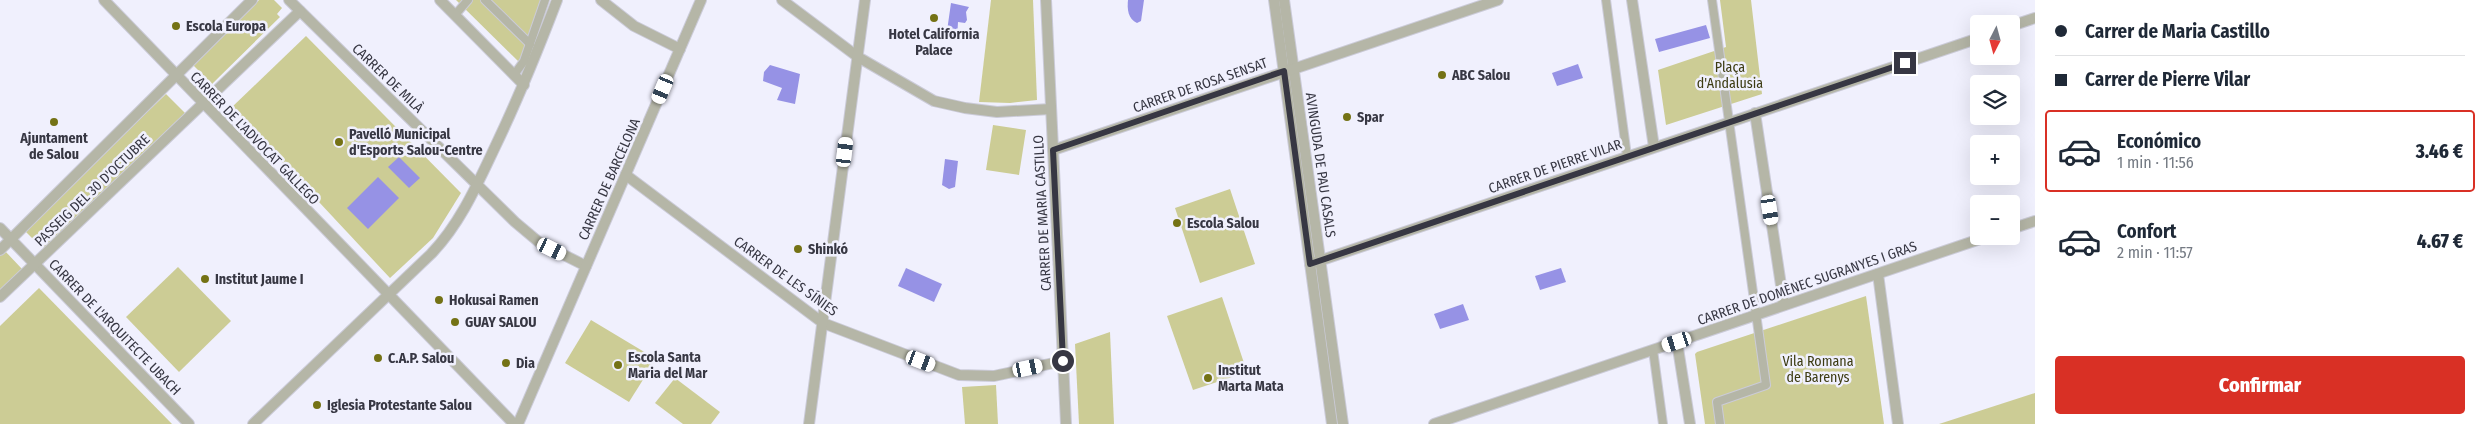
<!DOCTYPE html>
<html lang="es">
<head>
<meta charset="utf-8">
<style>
  body { margin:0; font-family:"Fira Sans Condensed",sans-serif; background:#f6f6f7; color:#1f2937; height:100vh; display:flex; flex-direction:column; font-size:19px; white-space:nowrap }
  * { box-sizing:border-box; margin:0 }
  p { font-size:16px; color:#747a83 }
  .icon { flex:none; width:28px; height:28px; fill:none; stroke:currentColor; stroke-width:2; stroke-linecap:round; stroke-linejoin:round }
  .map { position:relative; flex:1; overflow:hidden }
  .panel { display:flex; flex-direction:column; background:#fff; width:450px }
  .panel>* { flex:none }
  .banner { display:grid; align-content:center; height:110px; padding:0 20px; background:#fff }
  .needle { width:32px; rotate:186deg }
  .controls { position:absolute; left:1970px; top:15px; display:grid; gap:10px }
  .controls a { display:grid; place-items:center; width:50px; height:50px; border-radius:5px; background:#fff; box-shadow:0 5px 20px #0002; font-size:25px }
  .end { position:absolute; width:22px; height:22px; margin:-11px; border:6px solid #373743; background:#fff; box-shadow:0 0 0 2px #fff }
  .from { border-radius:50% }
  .car { position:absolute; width:15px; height:30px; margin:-15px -8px; border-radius:6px; box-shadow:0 0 4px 1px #0007; background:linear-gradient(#fff 24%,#345 0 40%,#fff 0 76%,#345 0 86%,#fff 0) }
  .banner b { display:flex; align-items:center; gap:18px; height:48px; font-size:19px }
  .banner b+b { border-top:1px solid #e0e1e3 }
  .banner i { width:12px; height:12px; background:#1f2937 }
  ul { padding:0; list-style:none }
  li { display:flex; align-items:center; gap:15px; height:82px; margin:0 10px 8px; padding:0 10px; border:2px solid transparent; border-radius:5px }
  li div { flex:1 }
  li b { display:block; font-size:19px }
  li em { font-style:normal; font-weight:800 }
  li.selected { border-color:#d93025 }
  li>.icon { width:45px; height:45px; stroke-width:1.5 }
  .cta { display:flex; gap:10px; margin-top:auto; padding:10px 20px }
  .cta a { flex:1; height:58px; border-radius:5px; background:#d93025; color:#fff; font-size:20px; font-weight:800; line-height:58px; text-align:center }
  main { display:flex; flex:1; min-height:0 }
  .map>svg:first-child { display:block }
  .green { fill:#cccc95 }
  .water { fill:#9692e5 }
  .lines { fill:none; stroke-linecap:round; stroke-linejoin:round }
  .pedestrian-casing { stroke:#cbcbd8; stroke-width:10 }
  .minor-casing { stroke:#cbcbd8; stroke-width:12 }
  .pedestrian { stroke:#b5b6a7; stroke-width:8 }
  .minor { stroke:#b5b6a7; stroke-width:10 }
  .route { stroke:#373743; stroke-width:6 }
  .poi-dot { fill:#747215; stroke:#f0f0fd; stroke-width:2 }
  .labels { text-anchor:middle; stroke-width:5; stroke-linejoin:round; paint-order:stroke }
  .poi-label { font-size:14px; font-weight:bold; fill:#373743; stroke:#f0f0fd; text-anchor:start }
  .park-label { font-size:14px; fill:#3c3b12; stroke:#f0f0fd }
  .street-label { font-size:14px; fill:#373743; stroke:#f0f0fd }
</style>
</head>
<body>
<main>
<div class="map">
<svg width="2035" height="424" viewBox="0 0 2035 424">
  <rect width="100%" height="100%" fill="#f0f0fd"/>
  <g class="green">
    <polygon points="259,0 274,0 282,8 277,14 280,17 212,84 193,65"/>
    <polygon points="456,0 541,0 519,62"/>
    <polygon points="991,0 1033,0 1037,100 1010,103 979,102"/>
    <polygon points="1720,0 1751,0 1762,94 1666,125 1658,70 1726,47"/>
    <polygon points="306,36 461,193 433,238 390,278 231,108"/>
    <polygon points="166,94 185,113 43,249 24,230"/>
    <polygon points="993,125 1026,130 1019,175 986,170"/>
    <polygon points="1230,189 1255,264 1200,283 1175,208"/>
    <polygon points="5,251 23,270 0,292 0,255"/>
    <polygon points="178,267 231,321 179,372 126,317"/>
    <polygon points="39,288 172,424 0,424 0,326"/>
    <polygon points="1866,296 1884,424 1705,424 1695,354 1697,352"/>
    <polygon points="1222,297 1247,372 1193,390 1167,316"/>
    <polygon points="591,320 656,359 629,402 565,363"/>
    <polygon points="1110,332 1114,424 1079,424 1075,344"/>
    <polygon points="675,378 720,412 711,424 683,424 655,403"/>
    <polygon points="996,385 998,424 965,424 962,387"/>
    <polygon points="2035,393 2035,424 1939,424"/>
  </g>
  <g class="water">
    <path d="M1128 0H1144L1141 21 1137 23C1128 19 1127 9 1128 0Z"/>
    <polygon points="951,3 969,7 966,12 967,20 965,23 958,22 957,39 952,41 946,38"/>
    <polygon points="1706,25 1710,38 1659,52 1655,39"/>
    <polygon points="1578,64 1583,78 1557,86 1552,73"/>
    <polygon points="770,65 800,74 795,104 777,100 782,88 763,81 764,72"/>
    <polygon points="399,157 420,178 409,188 388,167"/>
    <polygon points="945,159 958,161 955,187 949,189 942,185"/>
    <polygon points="378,177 399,198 368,229 347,208"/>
    <polygon points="906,268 942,284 934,302 898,286"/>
    <polygon points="1561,268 1566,282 1540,290 1535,276"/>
    <polygon points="1463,304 1469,320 1440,329 1434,314"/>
  </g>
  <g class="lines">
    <g class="pedestrian-casing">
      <g id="pedestrian">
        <polyline points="485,0 530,44"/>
        <polyline points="1606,0 1627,156"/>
        <polyline points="1712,0 1766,385 1717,402 1720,424"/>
        <polyline points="455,15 468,0"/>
        <polyline points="514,75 524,61 545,0"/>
        <polyline points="1653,350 1663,424"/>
      </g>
    </g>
    <g class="minor-casing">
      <g id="minor">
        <polyline points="104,0 514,424"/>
        <polyline points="289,0 515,222 540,243 586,266"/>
        <polyline points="440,0 524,85"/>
        <polyline points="601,0 634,26 680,49"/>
        <polyline points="782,0 858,57 934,101 965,108 997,112 1051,109"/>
        <polyline points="1046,0 1066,424"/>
        <polyline points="1274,0 1332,424"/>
        <polyline points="1284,0 1343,424"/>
        <polyline points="1632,0 1654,147"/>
        <polyline points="2011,26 2035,18"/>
        <polyline points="1755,113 1784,305"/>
        <polyline points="1053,150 1498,0"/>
        <polyline points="626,175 823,323 959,375 994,376 1063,361"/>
        <polyline points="0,228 189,424"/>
        <polyline points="2011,229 2035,221"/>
        <polyline points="0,250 252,0"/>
        <polyline points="1310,264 1979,38"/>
        <polyline points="1878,274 1898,424"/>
        <polyline points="0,297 300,11"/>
        <polyline points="1677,342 1690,424"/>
        <path d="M253 424 431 254C460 224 477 185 495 147 518 99 538 50 557 0"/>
        <polyline points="518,424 701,0"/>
        <polyline points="809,424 865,0"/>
        <polyline points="1434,424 1989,236"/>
      </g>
    </g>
    <use href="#pedestrian" class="pedestrian"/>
    <use href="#minor" class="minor"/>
  </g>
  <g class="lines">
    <polyline class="route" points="1063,361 1053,150 1284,71 1310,264 1905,63"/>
  </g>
  <g class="poi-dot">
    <circle cx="934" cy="18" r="5"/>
    <circle cx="176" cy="26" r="5"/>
    <circle cx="1442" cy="75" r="5"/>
    <circle cx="1347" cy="117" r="5"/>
    <circle cx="54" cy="122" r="5"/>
    <circle cx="339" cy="142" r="5"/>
    <circle cx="1177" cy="223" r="5"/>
    <circle cx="798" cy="249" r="5"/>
    <circle cx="205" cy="279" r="5"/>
    <circle cx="439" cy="300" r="5"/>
    <circle cx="455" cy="322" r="5"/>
    <circle cx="378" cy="358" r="5"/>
    <circle cx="506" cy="363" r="5"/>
    <circle cx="618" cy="365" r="5"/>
    <circle cx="1208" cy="378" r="5"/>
    <circle cx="317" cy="405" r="5"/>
  </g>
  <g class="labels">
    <g class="poi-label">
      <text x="186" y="31">Escola Europa</text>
      <text x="934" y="39" text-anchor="middle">Hotel California<tspan x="934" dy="16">Palace</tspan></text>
      <text x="1452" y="80">ABC Salou</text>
      <text x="1357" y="122">Spar</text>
      <text x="349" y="139">Pavelló Municipal<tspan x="349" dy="16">d'Esports Salou-Centre</tspan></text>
      <text x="54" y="143" text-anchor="middle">Ajuntament<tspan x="54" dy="16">de Salou</tspan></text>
      <text x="1187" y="228">Escola Salou</text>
      <text x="808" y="254">Shinkó</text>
      <text x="215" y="284">Institut Jaume I</text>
      <text x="449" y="305">Hokusai Ramen</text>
      <text x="465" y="327">GUAY SALOU</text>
      <text x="628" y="362">Escola Santa<tspan x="628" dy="16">Maria del Mar</tspan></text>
      <text x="388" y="363">C.A.P. Salou</text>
      <text x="516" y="368">Dia</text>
      <text x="1218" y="375">Institut<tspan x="1218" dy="16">Marta Mata</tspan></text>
      <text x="327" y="410">Iglesia Protestante Salou</text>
    </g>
    <g class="park-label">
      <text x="1730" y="72">Plaça<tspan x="1730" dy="16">d'Andalusia</tspan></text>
      <text x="1818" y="366">Vila Romana<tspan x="1818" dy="16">de Barenys</tspan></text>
    </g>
    <g class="street-label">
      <text transform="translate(388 78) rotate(44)" y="5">CARRER DE MILÀ</text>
      <text transform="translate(1200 85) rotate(-19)" y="5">CARRER DE ROSA SENSAT</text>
      <text transform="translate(255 138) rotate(46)" y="5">CARRER DE L'ADVOCAT GALLEGO</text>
      <text transform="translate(1321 165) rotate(82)" y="5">AVINGUDA DE PAU CASALS</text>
      <text transform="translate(1555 166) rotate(-19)" y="5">CARRER DE PIERRE VILAR</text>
      <text transform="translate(609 179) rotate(-66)" y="5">CARRER DE BARCELONA</text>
      <text transform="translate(92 190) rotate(-44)" y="5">PASSEIG DEL 30 D'OCTUBRE</text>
      <text transform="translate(1042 213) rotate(-93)" y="5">CARRER DE MARIA CASTILLO</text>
      <text transform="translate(786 276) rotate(36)" y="5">CARRER DE LES SÍNIES</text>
      <text transform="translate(1807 283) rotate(-19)" y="5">CARRER DE DOMÈNEC SUGRANYES I GRAS</text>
      <text transform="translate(115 327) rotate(46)" y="5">CARRER DE L'ARQUITECTE UBACH</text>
    </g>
  </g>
</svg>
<div class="controls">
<a><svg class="needle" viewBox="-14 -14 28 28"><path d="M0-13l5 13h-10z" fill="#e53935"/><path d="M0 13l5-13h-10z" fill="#747a83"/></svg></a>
<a><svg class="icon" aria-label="layers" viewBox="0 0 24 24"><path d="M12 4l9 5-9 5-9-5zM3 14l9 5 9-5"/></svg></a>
<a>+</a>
<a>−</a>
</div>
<i class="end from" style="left:1063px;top:361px"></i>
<i class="end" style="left:1905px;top:63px"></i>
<i class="car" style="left:663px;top:89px;rotate:203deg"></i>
<i class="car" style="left:845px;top:152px;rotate:7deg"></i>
<i class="car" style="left:1770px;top:210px;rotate:171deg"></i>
<i class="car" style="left:552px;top:249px;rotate:116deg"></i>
<i class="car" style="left:1677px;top:342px;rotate:252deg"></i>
<i class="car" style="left:921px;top:361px;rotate:111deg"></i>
<i class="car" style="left:1028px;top:368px;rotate:78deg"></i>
</div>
<section class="panel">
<div class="banner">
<b><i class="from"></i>Carrer de Maria Castillo</b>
<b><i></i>Carrer de Pierre Vilar</b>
</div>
<ul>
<li class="selected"><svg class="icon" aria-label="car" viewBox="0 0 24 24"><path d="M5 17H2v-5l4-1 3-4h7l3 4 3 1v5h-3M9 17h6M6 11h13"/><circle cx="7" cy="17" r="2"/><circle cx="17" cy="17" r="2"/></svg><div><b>Económico</b><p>1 min · 11:56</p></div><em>3.46 €</em></li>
<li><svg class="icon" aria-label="car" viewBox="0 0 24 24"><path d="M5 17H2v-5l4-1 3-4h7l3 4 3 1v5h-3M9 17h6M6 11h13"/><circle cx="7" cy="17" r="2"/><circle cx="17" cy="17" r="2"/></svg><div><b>Confort</b><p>2 min · 11:57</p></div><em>4.67 €</em></li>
</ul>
<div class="cta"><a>Confirmar</a></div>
</section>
</main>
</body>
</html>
